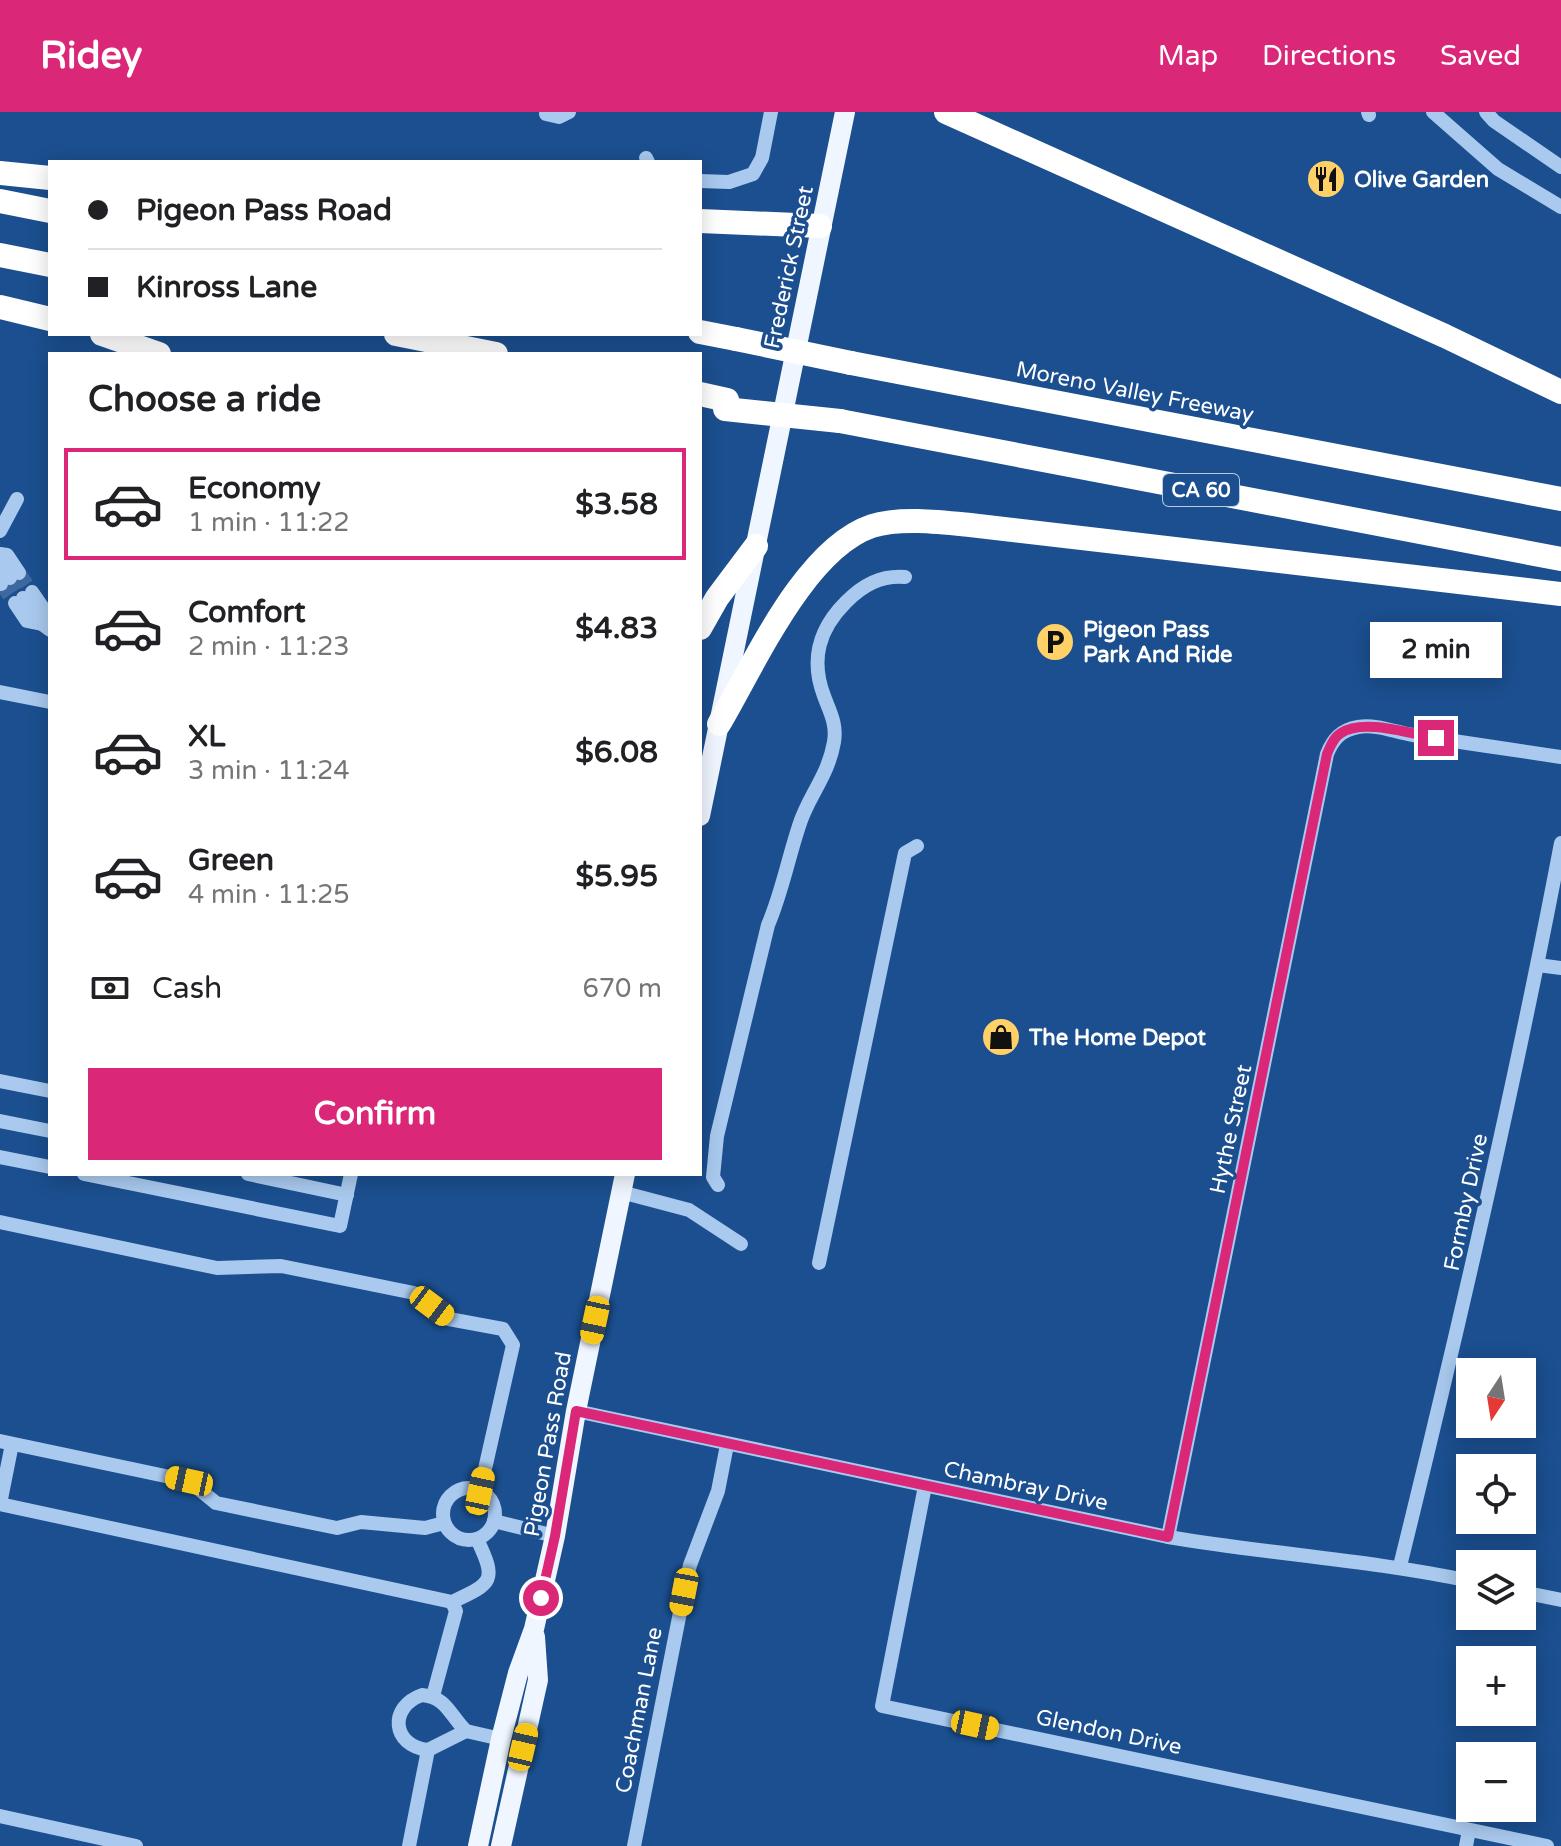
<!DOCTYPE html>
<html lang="en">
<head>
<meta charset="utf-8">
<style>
  body { margin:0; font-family:"Varela Round",sans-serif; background:#f6f6f6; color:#202124; height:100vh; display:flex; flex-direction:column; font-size:30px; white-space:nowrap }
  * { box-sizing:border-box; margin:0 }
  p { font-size:26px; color:#757577 }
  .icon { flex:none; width:44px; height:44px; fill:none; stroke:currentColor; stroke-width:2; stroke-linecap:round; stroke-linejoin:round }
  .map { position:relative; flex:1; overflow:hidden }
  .details { position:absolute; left:48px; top:240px; width:654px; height:824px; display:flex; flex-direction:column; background:#fff; border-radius:0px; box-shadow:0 4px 20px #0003 }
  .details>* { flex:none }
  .banner { position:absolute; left:48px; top:48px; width:654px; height:176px; border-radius:0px; box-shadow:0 4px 20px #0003; display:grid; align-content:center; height:176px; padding:0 40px; background:#fff }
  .needle { width:52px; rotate:192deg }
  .tools { position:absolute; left:1456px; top:1246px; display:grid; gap:16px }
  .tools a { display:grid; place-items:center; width:80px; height:80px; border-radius:0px; background:#fff; box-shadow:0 4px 20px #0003; font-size:40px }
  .end { position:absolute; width:36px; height:36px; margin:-18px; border:10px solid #db2777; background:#fff; box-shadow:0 0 0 4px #fff }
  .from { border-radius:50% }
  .bubble { position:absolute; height:56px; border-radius:0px; background:#fff; box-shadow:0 4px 20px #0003; font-size:26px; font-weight:700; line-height:56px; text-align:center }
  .car { position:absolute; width:24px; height:48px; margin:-24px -12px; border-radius:10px; box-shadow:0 0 6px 2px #0007; background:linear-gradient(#f5c518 24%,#345 0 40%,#f5c518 0 76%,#345 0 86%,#f5c518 0) }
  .banner b { display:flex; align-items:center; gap:28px; height:76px; font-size:30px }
  .banner b+b { border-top:2px solid #e0e0e0 }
  .banner i { width:20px; height:20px; background:#202124 }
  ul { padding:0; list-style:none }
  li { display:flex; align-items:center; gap:24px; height:112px; margin:0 16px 12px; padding:0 24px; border:4px solid transparent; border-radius:0px }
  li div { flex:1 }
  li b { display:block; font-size:30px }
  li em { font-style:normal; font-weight:700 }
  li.current { border-color:#db2777 }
  li>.icon { width:72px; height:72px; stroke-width:1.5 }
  h2 { padding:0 40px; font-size:36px; line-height:96px }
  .pay { display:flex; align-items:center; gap:20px; height:88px; padding:0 40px; font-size:30px }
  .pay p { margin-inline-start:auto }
  .action { display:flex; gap:16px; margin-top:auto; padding:16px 40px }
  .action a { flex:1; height:92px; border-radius:0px; background:#db2777; color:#fff; font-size:32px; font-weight:700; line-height:92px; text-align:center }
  header { display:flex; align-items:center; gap:48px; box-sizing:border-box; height:112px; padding:0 40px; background:#db2777; color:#fff }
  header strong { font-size:38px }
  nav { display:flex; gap:44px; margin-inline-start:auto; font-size:28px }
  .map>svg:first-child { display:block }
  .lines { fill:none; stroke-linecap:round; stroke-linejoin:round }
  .minor-tunnel { stroke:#3d69a0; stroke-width:14; stroke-dasharray:14 7; stroke-linecap:butt }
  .minor { stroke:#a9c9ee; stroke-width:14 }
  .major { stroke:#f0f6ff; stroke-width:20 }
  .highway { stroke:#fff; stroke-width:24 }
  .highway-bridge { stroke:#fff; stroke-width:24 }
  .route { stroke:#db2777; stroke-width:10 }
  .labels { text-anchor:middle; stroke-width:7; stroke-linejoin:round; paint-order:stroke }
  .shield { fill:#1b4f8f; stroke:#bbcadd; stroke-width:2 }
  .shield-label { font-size:20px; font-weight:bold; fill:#fff }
  .poi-label { font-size:22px; font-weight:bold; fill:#fff; stroke:#1b4f8f; text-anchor:start }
  .street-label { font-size:22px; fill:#fff; stroke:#1b4f8f }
</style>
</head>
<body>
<header>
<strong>Ridey</strong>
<nav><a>Map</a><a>Directions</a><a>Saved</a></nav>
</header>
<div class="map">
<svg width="1561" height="1734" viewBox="0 0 1561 1734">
  <rect width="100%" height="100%" fill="#1b4f8f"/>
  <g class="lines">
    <g class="minor-tunnel">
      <polyline points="19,461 32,480"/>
      <polyline points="10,466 23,486"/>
      <polyline points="1,472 15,491"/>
    </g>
    <g class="minor">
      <polyline points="1368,0 1369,3"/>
      <polyline points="1433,0 1498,57 1561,95"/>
      <polyline points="1486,0 1494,9 1561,55"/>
      <polyline points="546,2 559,5 569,0"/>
      <polyline points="646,46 648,50"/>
      <polyline points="700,69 729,70 753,62 762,46 771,0"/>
      <polyline points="0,419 17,387"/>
      <polyline points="0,442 7,443 19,461"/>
      <polyline points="0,449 10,466"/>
      <polyline points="0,470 1,472"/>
      <polyline points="32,480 45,499 42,512"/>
      <polyline points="23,486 42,512 50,518"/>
      <polyline points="15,491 27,509 42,512"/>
      <polyline points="0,580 50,590"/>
      <polyline points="1538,853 1561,856"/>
      <polyline points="0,969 50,979"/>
      <polyline points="0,1009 50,1019"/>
      <polyline points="0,1045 50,1055"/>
      <polyline points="84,1062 340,1114 351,1062"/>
      <polyline points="248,1062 347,1083"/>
      <path d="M718 1073 713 1065 717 1024 768 813C782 780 788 747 799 714 808 684 828 665 834 630 837 612 830 600 824 584 810 547 819 517 846 490 863 473 881 463 905 465"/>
      <polyline points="621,1080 689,1098 741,1132"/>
      <polyline points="0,1110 217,1156 281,1154 414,1181 449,1207 503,1217 513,1233 480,1379"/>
      <polyline points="819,1151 905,741 917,734"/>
      <path d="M576 1299 1168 1425C1269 1442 1370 1448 1470 1469"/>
      <polyline points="0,1329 189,1369 216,1391 337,1416 361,1410 425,1416 444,1411"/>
      <path d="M12 1332 0 1392 452 1490C493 1471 497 1469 477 1427"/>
      <polyline points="925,1374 882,1594 1547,1734"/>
      <circle cx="469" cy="1402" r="26"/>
      <polyline points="494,1409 555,1424"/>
      <path d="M1168 1425 1327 642C1333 627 1341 618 1358 615 1377 612 1394 620 1413 623 1462 630 1512 638 1561 645"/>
      <path d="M1400 1454C1459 1215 1515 974 1561 731"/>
      <polyline points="1522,1480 1561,1488"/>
      <path d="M422 1583C447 1585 450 1604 466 1619L428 1638C392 1634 388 1595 422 1583Z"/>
      <polyline points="433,1584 456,1499 452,1490"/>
      <polyline points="466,1619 501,1627"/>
      <polyline points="0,1704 136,1734"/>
      <polyline points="409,1734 428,1638"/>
      <polyline points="634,1734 684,1480 690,1453 718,1379 727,1333"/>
      <polyline points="1466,1734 1469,1718"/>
    </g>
    <g class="major">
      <polyline points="700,704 845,0"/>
      <polyline points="478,1734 501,1627 518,1561 534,1517 555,1424 576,1299 625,1062"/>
      <polyline points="501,1734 538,1568 535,1525"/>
    </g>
    <g class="highway">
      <polyline points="946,0 1445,224 1561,280"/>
      <polyline points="0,61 50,66"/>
      <polyline points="0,89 50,99"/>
      <polyline points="700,109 820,114"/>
      <polyline points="0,143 50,153"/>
      <polyline points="0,195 50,207"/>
      <polyline points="700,220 736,227"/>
      <polyline points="102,222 159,242"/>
      <polyline points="396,222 496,242"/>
      <polyline points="851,251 1561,387"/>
      <polyline points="700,282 727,288"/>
      <polyline points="840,309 1561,447"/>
      <polyline points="700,516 717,486 756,434"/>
      <path d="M719 612C754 553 804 437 872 414 900 405 941 410 970 413L1561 482"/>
    </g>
    <g class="highway-bridge">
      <polyline points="736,227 851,251"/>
      <polyline points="725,297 840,309"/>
    </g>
  </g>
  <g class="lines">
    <path class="route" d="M541 1486 555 1424 576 1299 1168 1425 1327 642C1330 635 1333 626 1341 621 1364 606 1410 622 1436 626"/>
  </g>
  <defs>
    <g id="restaurant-disc" transform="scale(2)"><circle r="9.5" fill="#ffd166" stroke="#1b4f8f"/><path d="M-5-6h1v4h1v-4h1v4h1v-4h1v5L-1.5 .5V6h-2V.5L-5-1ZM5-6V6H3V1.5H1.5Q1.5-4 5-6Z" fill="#111"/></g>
    <g id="parking-disc" transform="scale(2)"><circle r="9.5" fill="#ffd166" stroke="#1b4f8f"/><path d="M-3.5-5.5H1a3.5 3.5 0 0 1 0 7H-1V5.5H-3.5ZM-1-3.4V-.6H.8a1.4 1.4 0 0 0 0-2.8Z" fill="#111"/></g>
    <g id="shop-disc" transform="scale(2)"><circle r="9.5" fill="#ffd166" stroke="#1b4f8f"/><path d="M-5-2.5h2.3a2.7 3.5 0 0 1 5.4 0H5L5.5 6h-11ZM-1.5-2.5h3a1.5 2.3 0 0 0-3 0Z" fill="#111"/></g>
  </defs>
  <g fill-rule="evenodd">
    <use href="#restaurant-disc" x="1326" y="67"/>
    <use href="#parking-disc" x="1055" y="530"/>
    <use href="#shop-disc" x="1001" y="925"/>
  </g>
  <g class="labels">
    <rect class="shield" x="1163" y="362" width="76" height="32" rx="6"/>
    <g class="shield-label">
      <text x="1201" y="385">CA 60</text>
    </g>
    <g class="poi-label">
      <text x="1354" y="75">Olive Garden</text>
      <text x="1083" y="525">Pigeon Pass<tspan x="1083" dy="25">Park And Ride</tspan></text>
      <text x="1029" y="933">The Home Depot</text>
    </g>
    <g class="street-label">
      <text transform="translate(788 155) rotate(-78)" y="8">Frederick Street</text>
      <text transform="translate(1135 279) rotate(11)" y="8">Moreno Valley Freeway</text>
      <text transform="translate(1230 1017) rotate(-78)" y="8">Hythe Street</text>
      <text transform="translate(1465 1090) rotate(-78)" y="8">Formby Drive</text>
      <text transform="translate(547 1332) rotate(-80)" y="8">Pigeon Pass Road</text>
      <text transform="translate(1026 1373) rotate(12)" y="8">Chambray Drive</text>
      <text transform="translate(638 1598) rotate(-79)" y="8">Coachman Lane</text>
      <text transform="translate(1109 1619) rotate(12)" y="8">Glendon Drive</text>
    </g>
  </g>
</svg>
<div class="tools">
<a><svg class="needle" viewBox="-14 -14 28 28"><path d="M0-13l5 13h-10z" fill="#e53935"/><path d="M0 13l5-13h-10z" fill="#757577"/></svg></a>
<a><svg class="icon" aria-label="locate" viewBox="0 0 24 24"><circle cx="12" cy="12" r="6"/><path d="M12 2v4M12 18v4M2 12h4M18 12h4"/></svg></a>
<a><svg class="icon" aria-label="layers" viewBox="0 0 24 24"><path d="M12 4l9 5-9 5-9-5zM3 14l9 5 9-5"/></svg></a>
<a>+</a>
<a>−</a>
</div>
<i class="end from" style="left:541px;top:1486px"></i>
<i class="end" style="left:1436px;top:626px"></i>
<div class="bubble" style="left:1370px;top:510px;width:132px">2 min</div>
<i class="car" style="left:432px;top:1194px;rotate:127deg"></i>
<i class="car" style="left:595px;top:1208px;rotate:192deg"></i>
<i class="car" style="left:189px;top:1369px;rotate:282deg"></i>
<i class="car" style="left:480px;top:1379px;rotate:12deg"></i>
<i class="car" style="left:684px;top:1480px;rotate:191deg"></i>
<i class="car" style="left:975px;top:1613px;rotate:102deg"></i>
<i class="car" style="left:523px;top:1635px;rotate:13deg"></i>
<div class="banner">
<b><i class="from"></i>Pigeon Pass Road</b>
<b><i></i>Kinross Lane</b>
</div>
<section class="details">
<h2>Choose a ride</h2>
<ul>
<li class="current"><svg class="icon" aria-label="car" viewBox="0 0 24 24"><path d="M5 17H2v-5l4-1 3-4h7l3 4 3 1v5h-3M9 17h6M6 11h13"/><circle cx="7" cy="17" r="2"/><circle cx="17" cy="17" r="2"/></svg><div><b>Economy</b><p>1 min · 11:22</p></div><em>$3.58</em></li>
<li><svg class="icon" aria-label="car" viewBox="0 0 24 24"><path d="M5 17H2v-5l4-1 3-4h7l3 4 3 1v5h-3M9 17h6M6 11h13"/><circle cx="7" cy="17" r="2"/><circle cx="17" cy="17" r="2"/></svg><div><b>Comfort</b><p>2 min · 11:23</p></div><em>$4.83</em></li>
<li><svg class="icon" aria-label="car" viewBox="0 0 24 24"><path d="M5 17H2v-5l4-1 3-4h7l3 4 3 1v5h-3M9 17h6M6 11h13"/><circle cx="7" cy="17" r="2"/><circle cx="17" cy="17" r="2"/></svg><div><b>XL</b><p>3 min · 11:24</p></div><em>$6.08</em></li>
<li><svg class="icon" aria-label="car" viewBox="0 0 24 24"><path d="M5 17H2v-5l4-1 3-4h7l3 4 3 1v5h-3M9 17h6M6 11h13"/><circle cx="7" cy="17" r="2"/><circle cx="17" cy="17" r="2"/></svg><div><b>Green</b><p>4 min · 11:25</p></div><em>$5.95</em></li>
</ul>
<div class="pay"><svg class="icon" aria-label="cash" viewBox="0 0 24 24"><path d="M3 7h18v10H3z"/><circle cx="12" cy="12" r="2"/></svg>Cash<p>670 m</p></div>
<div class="action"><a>Confirm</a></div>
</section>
</div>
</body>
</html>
